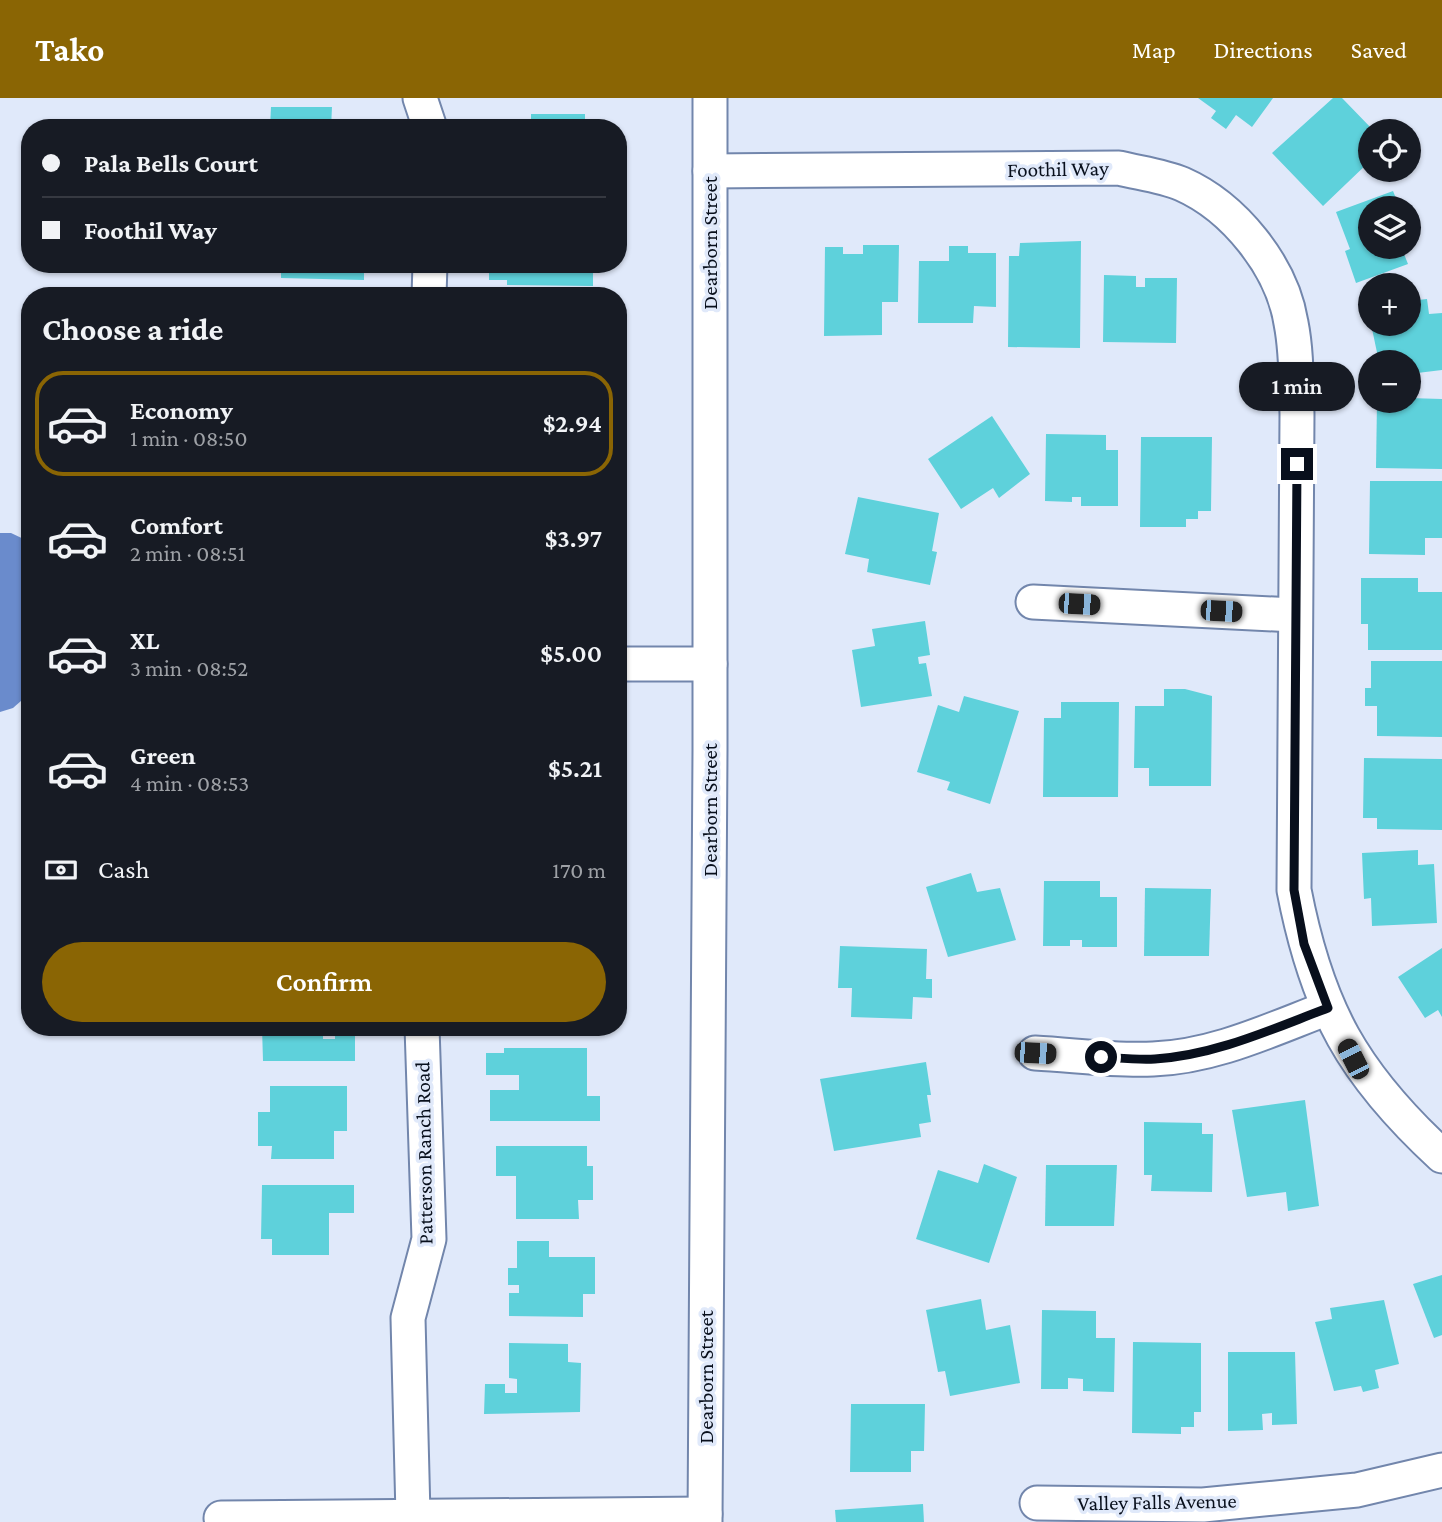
<!DOCTYPE html>
<html lang="en">
<head>
<meta charset="utf-8">
<style>
  body { margin:0; font-family:"Crimson Pro",serif; background:#20242c; color:#f1f3f6; height:100vh; display:flex; flex-direction:column; font-size:26px; white-space:nowrap }
  * { box-sizing:border-box; margin:0 }
  p { font-size:23px; color:#9ea1a6 }
  .icon { flex:none; width:38px; height:38px; fill:none; stroke:currentColor; stroke-width:2; stroke-linecap:round; stroke-linejoin:round }
  .map { position:relative; flex:1; overflow:hidden }
  .drawer { position:absolute; left:21px; top:189px; width:606px; height:749px; display:flex; flex-direction:column; background:#171b24; border-radius:28px; box-shadow:0 2px 5px #0004 }
  .drawer>* { flex:none }
  .hud { position:absolute; left:21px; top:21px; width:606px; height:154px; border-radius:28px; box-shadow:0 2px 5px #0004; display:grid; align-content:center; height:154px; padding:0 21px; background:#171b24 }
  .controls { position:absolute; left:1358px; top:21px; display:grid; gap:14px }
  .controls a { display:grid; place-items:center; width:63px; height:63px; border-radius:50%; background:#171b24; box-shadow:0 2px 5px #0004; font-size:35px }
  .end { position:absolute; width:32px; height:32px; margin:-16px; border:9px solid #080f1c; background:#fff; box-shadow:0 0 0 4px #fff }
  .from { border-radius:50% }
  .bubble { position:absolute; height:49px; border-radius:24px; background:#171b24; box-shadow:0 2px 5px #0004; font-size:23px; font-weight:600; line-height:49px; text-align:center }
  .car { position:absolute; width:21px; height:42px; margin:-21px -10px; border-radius:9px; box-shadow:0 0 5px 2px #0007; background:linear-gradient(#222 24%,#8ab4d8 0 40%,#222 0 76%,#8ab4d8 0 86%,#222 0) }
  .hud b { display:flex; align-items:center; gap:24px; height:66px; font-size:26px }
  .hud b+b { border-top:2px solid #363941 }
  .hud i { width:18px; height:18px; background:#f1f3f6 }
  ul { padding:0; list-style:none }
  li { display:flex; align-items:center; gap:21px; height:105px; margin:0 14px 10px; padding:0 7px; border:4px solid transparent; border-radius:28px }
  li div { flex:1 }
  li b { display:block; font-size:26px }
  li em { font-style:normal; font-weight:600 }
  li.on { border-color:#8a6504 }
  li>.icon { width:63px; height:63px; stroke-width:1.5 }
  h2 { padding:0 21px; font-size:32px; line-height:84px }
  .pay { display:flex; align-items:center; gap:18px; height:77px; padding:0 21px; font-size:26px }
  .pay p { margin-inline-start:auto }
  .action { display:flex; gap:14px; margin-top:auto; padding:14px 21px }
  .action a { flex:1; height:80px; border-radius:42px; background:#8a6504; color:#fff; font-size:28px; font-weight:600; line-height:80px; text-align:center }
  header { display:flex; align-items:center; gap:42px; box-sizing:border-box; height:98px; padding:0 35px; background:#8a6504; color:#fff }
  header strong { font-size:33px }
  nav { display:flex; gap:38px; margin-inline-start:auto; font-size:24px }
  .map>svg:first-child { display:block }
  .water { fill:#6a8bcc }
  .building { fill:#5ed1db }
  .lines { fill:none; stroke-linecap:round; stroke-linejoin:round }
  .minor-casing { stroke:#7286ac; stroke-width:37 }
  .minor { stroke:#fff; stroke-width:33 }
  .route { stroke:#080f1c; stroke-width:9 }
  .labels { text-anchor:middle; stroke-width:7; stroke-linejoin:round; paint-order:stroke }
  .street-label { font-size:21px; fill:#080f1c; stroke:#e0e9fa }
</style>
</head>
<body>
<header>
<strong>Tako</strong>
<nav><a>Map</a><a>Directions</a><a>Saved</a></nav>
</header>
<div class="map">
<svg width="1442" height="1424" viewBox="0 0 1442 1424">
  <rect width="100%" height="100%" fill="#e0e9fa"/>
  <polygon class="water" points="0,435 11,435 30,444 30,595 13,610 0,614"/>
  <g class="building">
    <polygon points="1198,0 1273,0 1252,29 1236,17 1226,31 1211,20 1216,13"/>
    <polygon points="1333,0 1342,0 1374,33 1370,33 1370,63 1323,108 1272,55"/>
    <polygon points="271,9 332,9 331,30 270,30"/>
    <polygon points="531,16 585,16 585,30 522,30 522,22 531,22"/>
    <polygon points="1393,93 1400,110 1370,110 1370,149 1407,149 1402,151 1408,166 1356,185 1345,153 1350,151 1336,114"/>
    <polygon points="1081,143 1080,250 1008,249 1009,158 1019,158 1020,145"/>
    <polygon points="863,147 899,147 898,204 882,204 882,237 824,238 825,149 843,149 843,156 863,156"/>
    <polygon points="949,148 968,148 968,155 996,155 996,209 974,208 973,225 918,225 919,163 949,163"/>
    <polygon points="281,166 364,166 364,182 281,180"/>
    <polygon points="489,166 593,166 593,188 507,187 507,182 489,182"/>
    <polygon points="1104,177 1136,178 1136,189 1145,189 1145,180 1177,180 1176,245 1103,244"/>
    <polygon points="1427,201 1429,216 1442,215 1442,272 1409,276 1409,264 1379,264 1371,226 1409,226 1409,203"/>
    <polygon points="1409,300 1442,301 1442,371 1376,370 1377,303"/>
    <polygon points="992,318 1030,376 999,400 993,390 961,411 928,361"/>
    <polygon points="1046,336 1106,337 1106,352 1118,352 1118,408 1081,408 1081,399 1072,399 1072,404 1045,403"/>
    <polygon points="1141,339 1212,339 1211,413 1198,413 1198,421 1186,421 1186,429 1140,429"/>
    <polygon points="1370,383 1442,383 1442,440 1425,440 1425,457 1369,456"/>
    <polygon points="858,399 939,415 932,453 937,454 930,487 867,474 869,461 845,456"/>
    <polygon points="1361,480 1418,480 1418,494 1442,494 1442,552 1368,552 1368,526 1361,526"/>
    <polygon points="925,523 930,557 918,559 919,566 926,565 932,598 861,609 852,552 875,548 872,531"/>
    <polygon points="1371,563 1442,563 1442,639 1377,638 1377,608 1365,608 1365,590 1371,590"/>
    <polygon points="1164,591 1185,591 1212,598 1211,688 1149,688 1149,670 1134,670 1135,608 1164,608"/>
    <polygon points="964,598 1019,613 990,706 947,692 950,684 917,674 938,607 959,614"/>
    <polygon points="1061,604 1119,604 1118,699 1043,699 1044,620 1061,620"/>
    <polygon points="1364,660 1442,661 1442,732 1377,731 1377,720 1363,720"/>
    <polygon points="1418,752 1418,767 1434,766 1437,825 1372,828 1371,800 1364,801 1362,755"/>
    <polygon points="971,775 977,794 1000,790 1016,842 948,859 926,789"/>
    <polygon points="1044,783 1100,783 1100,799 1117,799 1117,849 1082,849 1082,842 1070,842 1070,848 1043,848"/>
    <polygon points="1145,790 1211,791 1209,858 1144,858"/>
    <polygon points="840,848 927,851 926,881 932,881 932,900 913,899 912,921 851,919 852,890 838,890"/>
    <polygon points="1442,850 1442,919 1438,912 1425,920 1398,879"/>
    <polygon points="262,929 323,929 323,941 335,941 335,932 355,932 355,963 263,963"/>
    <polygon points="504,950 587,950 587,998 600,998 600,1023 490,1023 490,992 519,992 519,977 486,977 486,955 504,955"/>
    <polygon points="926,964 931,997 927,997 931,1024 919,1026 921,1039 834,1053 820,981"/>
    <polygon points="270,988 347,988 347,1033 334,1033 334,1061 271,1061 272,1048 258,1048 258,1014 270,1014"/>
    <polygon points="1305,1002 1319,1108 1288,1113 1286,1094 1247,1099 1232,1012"/>
    <polygon points="1144,1024 1202,1025 1202,1036 1213,1036 1212,1094 1151,1093 1152,1077 1144,1077"/>
    <polygon points="496,1048 587,1048 587,1068 593,1068 593,1102 578,1102 579,1121 516,1121 516,1078 496,1078"/>
    <polygon points="984,1066 1017,1079 989,1165 916,1141 938,1072 978,1085"/>
    <polygon points="1046,1067 1117,1067 1114,1128 1045,1128"/>
    <polygon points="262,1087 354,1087 354,1115 329,1115 329,1157 272,1157 272,1141 261,1141"/>
    <polygon points="517,1143 549,1143 549,1159 595,1159 595,1196 583,1196 583,1219 509,1218 509,1195 519,1195 519,1187 508,1187 508,1170 517,1170"/>
    <polygon points="1442,1177 1442,1237 1434,1240 1413,1186"/>
    <polygon points="981,1201 986,1232 1010,1227 1020,1285 950,1298 945,1273 938,1274 926,1212"/>
    <polygon points="1384,1202 1399,1266 1375,1272 1379,1290 1363,1294 1361,1288 1334,1293 1315,1224 1332,1221 1330,1210"/>
    <polygon points="1042,1212 1096,1213 1096,1240 1115,1240 1114,1294 1083,1293 1083,1281 1068,1280 1068,1291 1041,1291"/>
    <polygon points="1133,1244 1201,1245 1201,1314 1194,1314 1194,1329 1181,1329 1181,1336 1132,1335"/>
    <polygon points="509,1245 568,1246 568,1264 581,1265 580,1314 484,1316 485,1286 505,1286 505,1295 517,1295 517,1281 509,1280"/>
    <polygon points="1228,1254 1295,1254 1297,1326 1272,1327 1272,1315 1262,1316 1263,1332 1228,1333"/>
    <polygon points="851,1306 925,1306 924,1353 911,1353 911,1374 850,1374"/>
    <polygon points="923,1406 924,1424 836,1424 835,1412"/>
  </g>
  <g class="lines">
    <g class="minor-casing">
      <g id="minor">
        <polyline points="420,0 430,30"/>
        <path d="M710 73 1119 70C1139 75 1163 78 1182 86 1234 109 1282 168 1291 225 1297 255 1296 286 1297 316L1294 792C1317 911 1353 976 1442 1058"/>
        <polyline points="429,198 430,166"/>
        <polyline points="1033,504 1294,517"/>
        <polyline points="618,566 710,566"/>
        <path d="M1035 955C1074 957 1114 963 1153 961 1214 959 1272 931 1328 910"/>
        <polyline points="1037,1405 1203,1407 1357,1392 1442,1372"/>
        <polyline points="413,1417 408,1220 429,1141 422,929"/>
        <polyline points="221,1420 705,1416"/>
        <polyline points="705,1424 710,652 710,0"/>
      </g>
    </g>
    <use href="#minor" class="minor"/>
  </g>
  <g class="lines">
    <path class="route" d="M1101 959C1119 960 1137 962 1155 961 1216 957 1272 931 1328 910L1304 846 1294 792 1297 366"/>
  </g>
  <g class="labels">
    <g class="street-label">
      <text transform="translate(1058 71) rotate(-1)" y="7">Foothil Way</text>
      <text transform="translate(710 145) rotate(-90)" y="7">Dearborn Street</text>
      <text transform="translate(710 712) rotate(-90)" y="7">Dearborn Street</text>
      <text transform="translate(424 1055) rotate(-91)" y="7">Patterson Ranch Road</text>
      <text transform="translate(706 1279) rotate(-90)" y="7">Dearborn Street</text>
      <text transform="translate(1157 1404) rotate(-1)" y="7">Valley Falls Avenue</text>
    </g>
  </g>
</svg>
<div class="controls">
<a><svg class="icon" aria-label="locate" viewBox="0 0 24 24"><circle cx="12" cy="12" r="6"/><path d="M12 2v4M12 18v4M2 12h4M18 12h4"/></svg></a>
<a><svg class="icon" aria-label="layers" viewBox="0 0 24 24"><path d="M12 4l9 5-9 5-9-5zM3 14l9 5 9-5"/></svg></a>
<a>+</a>
<a>−</a>
</div>
<i class="end from" style="left:1101px;top:959px"></i>
<i class="end" style="left:1297px;top:366px"></i>
<div class="bubble" style="left:1239px;top:264px;width:116px">1 min</div>
<i class="car" style="left:1079px;top:506px;rotate:93deg"></i>
<i class="car" style="left:1221px;top:513px;rotate:93deg"></i>
<i class="car" style="left:1035px;top:955px;rotate:93deg"></i>
<i class="car" style="left:1353px;top:961px;rotate:333deg"></i>
<div class="hud">
<b><i class="from"></i>Pala Bells Court</b>
<b><i></i>Foothil Way</b>
</div>
<section class="drawer">
<h2>Choose a ride</h2>
<ul>
<li class="on"><svg class="icon" aria-label="car" viewBox="0 0 24 24"><path d="M5 17H2v-5l4-1 3-4h7l3 4 3 1v5h-3M9 17h6M6 11h13"/><circle cx="7" cy="17" r="2"/><circle cx="17" cy="17" r="2"/></svg><div><b>Economy</b><p>1 min · 08:50</p></div><em>$2.94</em></li>
<li><svg class="icon" aria-label="car" viewBox="0 0 24 24"><path d="M5 17H2v-5l4-1 3-4h7l3 4 3 1v5h-3M9 17h6M6 11h13"/><circle cx="7" cy="17" r="2"/><circle cx="17" cy="17" r="2"/></svg><div><b>Comfort</b><p>2 min · 08:51</p></div><em>$3.97</em></li>
<li><svg class="icon" aria-label="car" viewBox="0 0 24 24"><path d="M5 17H2v-5l4-1 3-4h7l3 4 3 1v5h-3M9 17h6M6 11h13"/><circle cx="7" cy="17" r="2"/><circle cx="17" cy="17" r="2"/></svg><div><b>XL</b><p>3 min · 08:52</p></div><em>$5.00</em></li>
<li><svg class="icon" aria-label="car" viewBox="0 0 24 24"><path d="M5 17H2v-5l4-1 3-4h7l3 4 3 1v5h-3M9 17h6M6 11h13"/><circle cx="7" cy="17" r="2"/><circle cx="17" cy="17" r="2"/></svg><div><b>Green</b><p>4 min · 08:53</p></div><em>$5.21</em></li>
</ul>
<div class="pay"><svg class="icon" aria-label="cash" viewBox="0 0 24 24"><path d="M3 7h18v10H3z"/><circle cx="12" cy="12" r="2"/></svg>Cash<p>170 m</p></div>
<div class="action"><a>Confirm</a></div>
</section>
</div>
</body>
</html>
